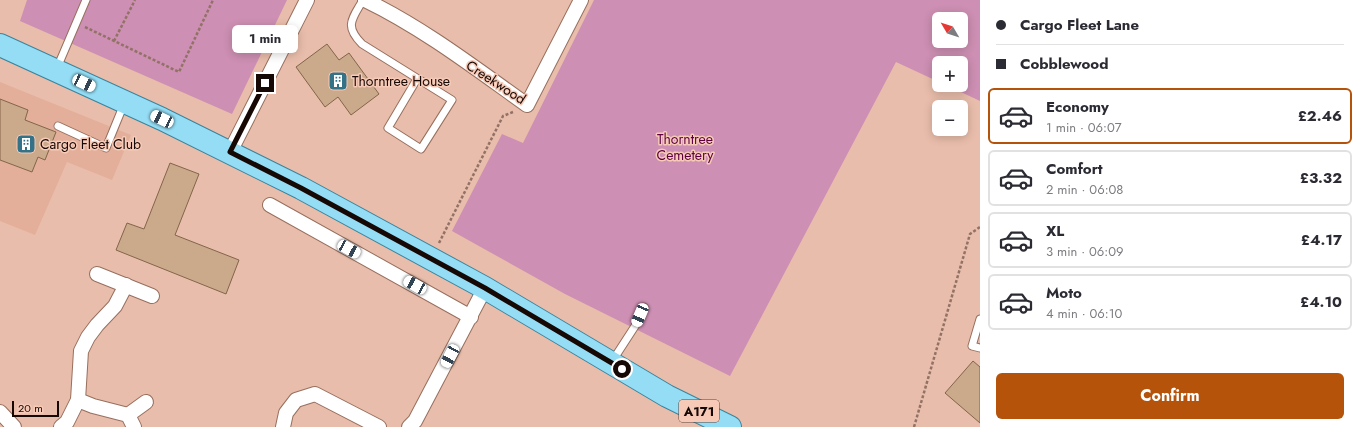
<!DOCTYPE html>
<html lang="en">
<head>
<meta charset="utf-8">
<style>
  body { margin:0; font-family:Jost,sans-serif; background:#f2f2f3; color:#2b2b33; height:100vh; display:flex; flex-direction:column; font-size:15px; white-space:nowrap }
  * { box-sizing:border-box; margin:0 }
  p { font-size:13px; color:#7c7c81 }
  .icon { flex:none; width:22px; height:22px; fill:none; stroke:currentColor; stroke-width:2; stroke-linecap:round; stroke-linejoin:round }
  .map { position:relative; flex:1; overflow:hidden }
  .side { display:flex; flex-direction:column; background:#fff; width:380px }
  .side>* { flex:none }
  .guide { display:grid; align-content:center; height:88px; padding:0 16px; background:#fff }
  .needle { width:26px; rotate:309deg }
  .fabs { position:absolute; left:932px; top:12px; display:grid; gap:8px }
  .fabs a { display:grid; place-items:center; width:36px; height:36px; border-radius:6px; background:#fff; box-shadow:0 2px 10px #0003; font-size:20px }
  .scale { position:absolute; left:12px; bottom:10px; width:47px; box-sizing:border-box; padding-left:4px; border:2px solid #160804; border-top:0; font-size:11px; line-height:14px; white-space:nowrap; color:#160804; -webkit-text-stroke:3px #f7cab7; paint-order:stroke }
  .end { position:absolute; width:18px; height:18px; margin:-9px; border:5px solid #160804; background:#fff; box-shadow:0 0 0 2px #fff }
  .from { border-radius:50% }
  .bubble { position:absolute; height:28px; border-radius:6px; background:#fff; box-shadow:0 2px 10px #0003; font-size:13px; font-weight:700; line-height:28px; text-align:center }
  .car { position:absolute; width:12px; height:24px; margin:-12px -6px; border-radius:5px; box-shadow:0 0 3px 1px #0007; background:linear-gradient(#fff 24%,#345 0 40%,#fff 0 76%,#345 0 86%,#fff 0) }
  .guide b { display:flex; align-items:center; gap:14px; height:38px; font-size:15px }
  .guide b+b { border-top:1px solid #e1e1e2 }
  .guide i { width:10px; height:10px; background:#2b2b33 }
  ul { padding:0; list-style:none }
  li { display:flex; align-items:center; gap:12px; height:56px; margin:0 8px 6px; padding:0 8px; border:2px solid #e1e1e2; border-radius:6px }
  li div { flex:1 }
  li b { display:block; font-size:15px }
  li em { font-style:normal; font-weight:700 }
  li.active { border-color:#b45309 }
  li>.icon { width:36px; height:36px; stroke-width:1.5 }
  .button { display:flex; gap:8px; margin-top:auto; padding:8px 16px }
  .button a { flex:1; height:46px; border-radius:6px; background:#b45309; color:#fff; font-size:16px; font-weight:700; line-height:46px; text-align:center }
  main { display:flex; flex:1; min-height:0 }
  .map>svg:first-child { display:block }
  .built { fill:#e3af9a }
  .green { fill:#cd8fb3; fill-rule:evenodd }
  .building { fill:#cba98b; stroke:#836549 }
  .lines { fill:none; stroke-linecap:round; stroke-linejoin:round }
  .service-casing { stroke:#976f5e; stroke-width:9 }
  .minor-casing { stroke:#976f5e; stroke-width:16 }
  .primary-casing { stroke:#3a849d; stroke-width:24 }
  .path { stroke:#927266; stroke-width:2.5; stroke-dasharray:3 2; stroke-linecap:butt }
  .service { stroke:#fff; stroke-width:7 }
  .minor { stroke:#fff; stroke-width:14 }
  .primary { stroke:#94ddf5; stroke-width:22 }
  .route { stroke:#160804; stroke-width:5 }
  .labels { text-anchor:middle; stroke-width:3; stroke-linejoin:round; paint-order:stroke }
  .shield { fill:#f7cab7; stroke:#5a423a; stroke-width:1 }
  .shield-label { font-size:13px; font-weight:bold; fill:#160804 }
  .poi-label { font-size:14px; fill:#160804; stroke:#f7cab7; text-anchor:start }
  .street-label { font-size:14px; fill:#160804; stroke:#f7cab7 }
  .park-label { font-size:14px; fill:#5c0042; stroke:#f7cab7 }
</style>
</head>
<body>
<main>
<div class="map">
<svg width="980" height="427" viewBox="0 0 980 427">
  <rect width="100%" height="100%" fill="#e9bdab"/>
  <polygon class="built" points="0,82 131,135 112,180 67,162 35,235 0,221"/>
  <g class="green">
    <polygon points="27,0 287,0 232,114 20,21"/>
    <path d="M594 0H980V101L946 85H961V63H939V82L896 62 730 376 565 294 452 231 502 134 523 143ZM939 19H961V41H939Z"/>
  </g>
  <g class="building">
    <polygon points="327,44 339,60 349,53 379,94 351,115 338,97 325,107 296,67"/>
    <polygon points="0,99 28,110 25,120 56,132 45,160 38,157 32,172 0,160"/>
    <polygon points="170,163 199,174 175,235 239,260 226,294 116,250 127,223 144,229"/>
    <polygon points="973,361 980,367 980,423 945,393"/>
  </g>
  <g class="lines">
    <g class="service-casing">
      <g id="service">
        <path d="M363 0C352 19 344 26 362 44L452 100 421 149 388 128 417 79"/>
        <polyline points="57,68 86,0"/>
        <polyline points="58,126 106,148 124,104"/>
        <polyline points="980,319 972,346 980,348"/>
        <polyline points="613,360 637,323 644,307"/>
      </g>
    </g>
    <g class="minor-casing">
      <g id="minor">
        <path d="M365 0C423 28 475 68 527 105L581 0"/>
        <polyline points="230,152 307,0"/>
        <polyline points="270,205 471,317"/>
        <polyline points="97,274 152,296"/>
        <polyline points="78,400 93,406 128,415 134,427"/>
        <polyline points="0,412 14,427"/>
        <polyline points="128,415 146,402"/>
        <polyline points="61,427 67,422 78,400 81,351 88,337 97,325 115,306 126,285"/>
        <polyline points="283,427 286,413 296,400 315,394 379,427"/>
        <polyline points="409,427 415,421 485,288"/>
      </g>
    </g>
    <g class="primary-casing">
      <polyline id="primary" points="0,45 162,119 301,188 485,288 667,396 730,427"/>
    </g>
    <g class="path">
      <polyline points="85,27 179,72 213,0"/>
      <polyline points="114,41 135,0"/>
      <polyline points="439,243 503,116 513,112"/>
      <polyline points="914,427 970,234 980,227"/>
    </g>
    <use href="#service" class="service"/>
    <use href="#minor" class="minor"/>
    <use href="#primary" class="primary"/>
  </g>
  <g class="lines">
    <polyline class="route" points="265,83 230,152 301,188 485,288 622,369"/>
  </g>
  <defs>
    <g id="building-square" transform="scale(1)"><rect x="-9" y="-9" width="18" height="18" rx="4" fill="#347288" stroke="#f7cab7"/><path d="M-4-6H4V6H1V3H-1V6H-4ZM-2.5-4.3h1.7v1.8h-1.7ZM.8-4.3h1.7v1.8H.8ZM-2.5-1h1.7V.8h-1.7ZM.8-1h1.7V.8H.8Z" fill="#fff"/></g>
  </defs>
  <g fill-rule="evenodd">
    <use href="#building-square" x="338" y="81"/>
    <use href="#building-square" x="26" y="144"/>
  </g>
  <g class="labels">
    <rect class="shield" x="679" y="400" width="40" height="22" rx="3"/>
    <g class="shield-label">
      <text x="699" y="416">A171</text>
    </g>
    <g class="poi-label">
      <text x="352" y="86">Thorntree House</text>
      <text x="40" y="149">Cargo Fleet Club</text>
    </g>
    <g class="street-label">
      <text transform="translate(496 82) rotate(33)" y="5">Creekwood</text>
    </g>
    <g class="park-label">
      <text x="685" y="144">Thorntree<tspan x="685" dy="16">Cemetery</tspan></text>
    </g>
  </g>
</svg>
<div class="fabs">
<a><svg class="needle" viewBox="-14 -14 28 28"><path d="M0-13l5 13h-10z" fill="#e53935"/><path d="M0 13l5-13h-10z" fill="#7c7c81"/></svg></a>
<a>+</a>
<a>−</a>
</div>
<div class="scale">20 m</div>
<i class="end from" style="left:622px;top:369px"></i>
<i class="end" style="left:265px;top:83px"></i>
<div class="bubble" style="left:232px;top:25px;width:66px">1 min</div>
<i class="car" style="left:84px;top:83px;rotate:115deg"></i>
<i class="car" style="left:162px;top:119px;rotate:295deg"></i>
<i class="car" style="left:349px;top:249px;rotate:119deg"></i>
<i class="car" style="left:415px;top:285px;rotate:299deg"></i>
<i class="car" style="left:640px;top:315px;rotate:203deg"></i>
<i class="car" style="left:450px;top:356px;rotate:208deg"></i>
</div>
<section class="side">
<div class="guide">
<b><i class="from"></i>Cargo Fleet Lane</b>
<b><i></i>Cobblewood</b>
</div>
<ul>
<li class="active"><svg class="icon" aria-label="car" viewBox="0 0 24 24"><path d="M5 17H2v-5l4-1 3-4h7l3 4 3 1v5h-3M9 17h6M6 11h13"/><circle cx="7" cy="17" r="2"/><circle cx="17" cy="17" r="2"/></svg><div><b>Economy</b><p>1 min · 06:07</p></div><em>£2.46</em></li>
<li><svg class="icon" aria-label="car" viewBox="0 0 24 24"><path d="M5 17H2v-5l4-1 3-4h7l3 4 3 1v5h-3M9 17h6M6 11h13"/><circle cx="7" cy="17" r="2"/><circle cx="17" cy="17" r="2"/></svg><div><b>Comfort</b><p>2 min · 06:08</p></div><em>£3.32</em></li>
<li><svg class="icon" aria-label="car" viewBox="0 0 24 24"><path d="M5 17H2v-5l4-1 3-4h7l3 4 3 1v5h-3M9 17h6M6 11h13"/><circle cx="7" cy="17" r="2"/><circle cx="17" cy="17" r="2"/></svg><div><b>XL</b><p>3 min · 06:09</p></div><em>£4.17</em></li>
<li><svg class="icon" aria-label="car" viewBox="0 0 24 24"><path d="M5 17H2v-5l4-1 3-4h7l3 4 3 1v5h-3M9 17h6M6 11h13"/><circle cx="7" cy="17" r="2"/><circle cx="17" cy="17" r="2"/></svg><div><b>Moto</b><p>4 min · 06:10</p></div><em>£4.10</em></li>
</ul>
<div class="button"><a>Confirm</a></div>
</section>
</main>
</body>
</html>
